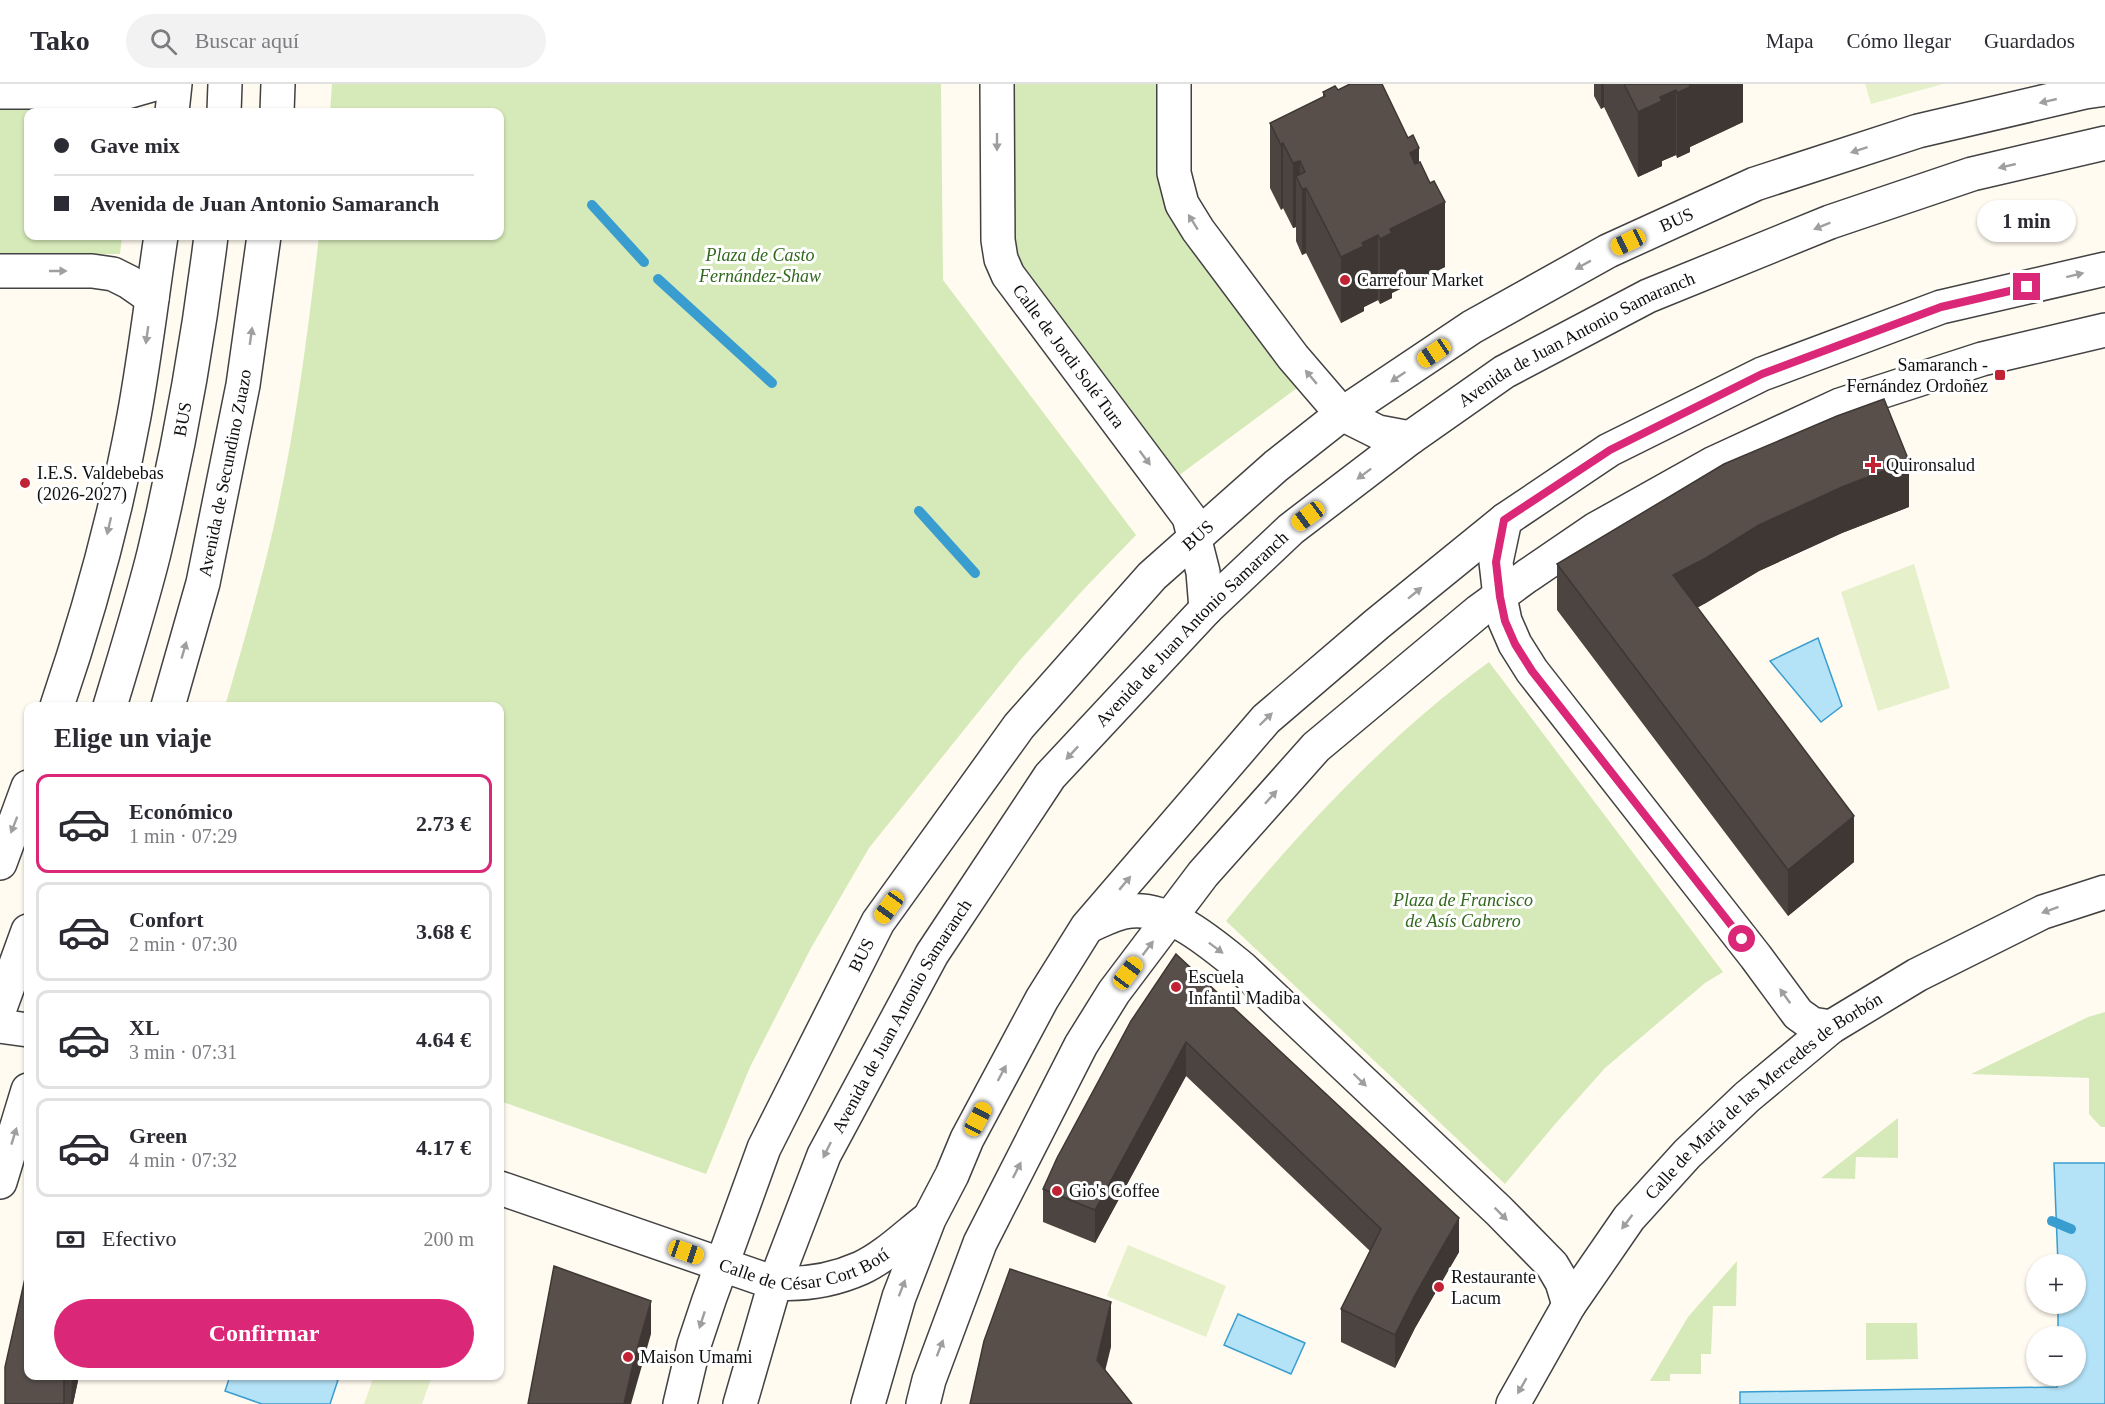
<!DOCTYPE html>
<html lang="es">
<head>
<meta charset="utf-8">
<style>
  body { margin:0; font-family:"Times New Roman",serif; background:#f2f2f3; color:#2b2b33; height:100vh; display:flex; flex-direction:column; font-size:22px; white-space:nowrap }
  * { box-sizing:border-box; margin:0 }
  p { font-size:20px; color:#7c7c81 }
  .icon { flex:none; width:33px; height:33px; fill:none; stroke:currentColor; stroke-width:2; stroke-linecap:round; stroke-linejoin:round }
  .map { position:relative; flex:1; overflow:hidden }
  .panel { position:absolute; left:24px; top:618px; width:480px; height:678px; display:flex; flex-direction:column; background:#fff; border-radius:12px; box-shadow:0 2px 4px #0004 }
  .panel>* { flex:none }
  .guide { position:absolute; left:24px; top:24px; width:480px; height:132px; border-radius:12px; box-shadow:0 2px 4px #0004; display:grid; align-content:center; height:132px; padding:0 30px; background:#fff }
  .fabs { position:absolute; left:2026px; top:1170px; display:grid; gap:12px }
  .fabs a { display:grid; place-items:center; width:60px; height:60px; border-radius:50%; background:#fff; box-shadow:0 2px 4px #0004; font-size:30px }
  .end { position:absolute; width:27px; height:27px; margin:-14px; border:8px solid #db2777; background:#fff; box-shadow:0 0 0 3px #fff }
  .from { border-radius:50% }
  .bubble { position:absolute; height:42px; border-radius:21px; background:#fff; box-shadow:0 2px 4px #0004; font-size:20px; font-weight:700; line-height:42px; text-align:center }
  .car { position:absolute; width:18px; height:36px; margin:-18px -9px; border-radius:8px; box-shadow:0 0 4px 2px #0007; background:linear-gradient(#f5c518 24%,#345 0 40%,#f5c518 0 76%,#345 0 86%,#f5c518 0) }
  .guide b { display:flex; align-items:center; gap:21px; height:57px; font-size:22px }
  .guide b+b { border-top:2px solid #e1e1e2 }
  .guide i { width:15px; height:15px; background:#2b2b33 }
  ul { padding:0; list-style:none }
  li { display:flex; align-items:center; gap:18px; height:99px; margin:0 12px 9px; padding:0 18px; border:3px solid #e1e1e2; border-radius:12px }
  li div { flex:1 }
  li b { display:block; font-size:22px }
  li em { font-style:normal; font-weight:700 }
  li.active { border-color:#db2777 }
  li>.icon { width:54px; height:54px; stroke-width:1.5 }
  h2 { padding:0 30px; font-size:27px; line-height:72px }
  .pay { display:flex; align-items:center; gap:15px; height:66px; padding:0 30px; font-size:22px }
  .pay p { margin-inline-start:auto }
  .button { display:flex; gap:12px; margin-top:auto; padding:12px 30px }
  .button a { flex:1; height:69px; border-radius:36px; background:#db2777; color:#fff; font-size:24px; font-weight:700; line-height:69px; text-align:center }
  header { display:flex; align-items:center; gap:36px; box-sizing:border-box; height:84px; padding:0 30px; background:#fff; border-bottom:2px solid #e1e1e2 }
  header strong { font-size:28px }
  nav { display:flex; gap:33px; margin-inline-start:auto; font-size:21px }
  .search { width:420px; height:54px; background:#f2f2f3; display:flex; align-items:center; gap:15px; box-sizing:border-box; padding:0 21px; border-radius:33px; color:#7c7c81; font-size:22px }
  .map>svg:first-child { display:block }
  .green { fill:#d6eab9 }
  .pitch { fill:#e6f1cb }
  .water { fill:#b4e2f7; stroke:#399dd0; stroke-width:1.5 }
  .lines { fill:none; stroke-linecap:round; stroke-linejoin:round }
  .stream { stroke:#399dd0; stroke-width:10 }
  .minor-casing { stroke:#424242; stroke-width:36 }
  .minor { stroke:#fff; stroke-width:33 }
  .wall { fill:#4c4440 }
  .shaded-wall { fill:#3e3734 }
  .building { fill:#584f4b; stroke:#3e3734; stroke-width:1.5 }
  .oneway { fill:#9f9f9f }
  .route { stroke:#db2777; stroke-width:8 }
  .poi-dot { fill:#c22334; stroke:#fff; stroke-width:2 }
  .labels { text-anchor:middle; stroke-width:6; stroke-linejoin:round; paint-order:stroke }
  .street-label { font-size:18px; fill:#0f0f0f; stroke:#fff }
  .park-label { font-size:18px; font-style:italic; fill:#31681d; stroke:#fff }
  .poi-label { font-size:18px; fill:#0f0f0f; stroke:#fff; text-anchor:start }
</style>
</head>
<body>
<header>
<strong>Tako</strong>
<div class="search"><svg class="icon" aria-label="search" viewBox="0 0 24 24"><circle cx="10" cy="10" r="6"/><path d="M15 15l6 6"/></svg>Buscar aquí</div>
<nav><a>Mapa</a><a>Cómo llegar</a><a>Guardados</a></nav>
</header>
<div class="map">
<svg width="2105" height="1320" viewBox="0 0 2105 1320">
  <rect width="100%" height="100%" fill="#fffbf0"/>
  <g class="green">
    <path d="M332 0H941L943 196 1136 451 1083 506 1021 575 869 764 811 864 750 983 706 1090 500 1017V622H225C243 561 261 499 275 437 296 343 308 247 319 152H500V28H330Z"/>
    <polygon points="1008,0 1163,0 1164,90 1301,301 1178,392 1025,190 1012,160"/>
    <polygon points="138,20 137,28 28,28 28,152 122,152 120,170 0,171 0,21"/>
    <path d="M1489 578 1723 888 1705 899 1605 984 1556 1039 1505 1100 1226 837C1304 742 1389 651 1489 578Z"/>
    <polygon points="2105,928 2105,1043 2101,1043 2089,1030 2089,994 1971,990 2088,933"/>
    <polygon points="1898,1034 1898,1074 1856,1073 1855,1095 1821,1094"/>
    <polygon points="1737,1177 1736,1222 1713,1222 1711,1270 1701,1270 1701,1290 1670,1290 1670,1297 1650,1297 1688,1233"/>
    <polygon points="1866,1239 1917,1239 1918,1275 1866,1276"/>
  </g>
  <g class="pitch">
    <polygon points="1865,0 1943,0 1871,20"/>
    <polygon points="1914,480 1950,604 1878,627 1841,508"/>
    <polygon points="1128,1161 1226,1202 1206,1253 1107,1212"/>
    <polygon points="374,1292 432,1292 422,1320 364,1320"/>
  </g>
  <g class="water">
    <polygon points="1818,554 1842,622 1821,638 1770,577"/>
    <polygon points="2054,1079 2105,1079 2105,1320 1740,1320 1740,1308 2057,1303 2058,1292 2076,1292 2076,1252 2058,1252 2058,1220 2076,1220 2076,1180 2058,1180"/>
    <polygon points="1238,1230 1305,1259 1291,1290 1224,1261"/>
    <polygon points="230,1292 325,1292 338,1296 330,1320 262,1320 225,1307"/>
  </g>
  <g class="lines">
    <g class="stream">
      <polyline points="592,121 644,178"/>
      <polyline points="658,195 772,299"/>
      <polyline points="919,427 975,489"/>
      <polyline points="2052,1137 2071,1145"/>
    </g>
    <g class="minor-casing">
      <g id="minor">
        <path id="s1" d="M997 0 998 156 1001 175 1008 191 1189 433 1203 488 1206 525"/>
        <polyline points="1174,0 1174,89 1182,120 1198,146 1293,273 1342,330 1378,348 1410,354"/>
        <polyline points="0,8 127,8 155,0"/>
        <polyline points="172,28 175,0"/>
        <polyline points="224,28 225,0"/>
        <polyline points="277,28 278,0"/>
        <polyline points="0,187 92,187 113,190 129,198 152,214"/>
        <polyline points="1505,436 1496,478 1500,513 1505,537 1515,560 1532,587 1756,873 1798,930 1812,940 1831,943"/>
        <path d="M57 622C89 528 116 430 134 332 145 272 152 212 161 152"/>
        <path id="s2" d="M110 622C125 572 141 521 154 469 179 364 198 259 211 152"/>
        <path id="s3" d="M168 622 203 499 243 301 264 152"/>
        <polyline points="0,779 28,703"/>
        <path d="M1091 841C1104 835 1117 828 1131 827 1171 823 1213 861 1242 884L1499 1127 1552 1181 1562 1198 1569 1221"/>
        <polyline points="0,924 28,847"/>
        <polyline points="0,942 28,946"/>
        <polyline points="0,1098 28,1006"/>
        <path id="s4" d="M500 1104 775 1199C805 1201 834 1196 861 1184 885 1173 907 1151 928 1135"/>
        <path id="s5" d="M680 1320 694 1261 709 1216 764 1064 878 838 1019 642 1152 492 1276 382 1342 330 1472 243 1608 167 1755 100 1918 47 2085 8 2105 5"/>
        <path id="s6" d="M740 1320 775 1199 824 1071 932 870 1050 692 1206 525 1291 445 1410 354 1504 288 1648 212 1830 138 1972 90 2105 59"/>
        <polyline points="868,1320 899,1213 929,1135 952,1091 967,1055 1042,915 1087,843 1266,635 1377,540 1505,436 1609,366 1762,290 1941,223 2105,185"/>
        <polyline points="923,1320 929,1296 980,1159 1081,961 1114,908 1203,790 1316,663 1479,527 1527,492 1596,445 1714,379 1840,321 1982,275 2105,246"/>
        <path id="s7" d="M1513 1320 1569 1221 1629 1134 1687 1070 1747 1013 1831 943 1917 891 2043 828 2105 808"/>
      </g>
    </g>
    <use href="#minor" class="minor"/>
  </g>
  <g class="wall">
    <polygon points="1594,0 1743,0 1743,38 1690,63 1690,68 1677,74 1676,71 1662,77 1662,82 1638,93 1604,23 1601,25 1594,12"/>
    <polygon points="1338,6 1419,78 1445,183 1392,209 1392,214 1380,220 1378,216 1364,223 1364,227 1341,239 1306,169 1302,171 1296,157 1296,143 1293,144 1283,124 1281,126 1270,104 1270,39 1323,13 1323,8"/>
    <polygon points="1909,423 1842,449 1759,487 1697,524 1854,778 1788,832 1557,526 1557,480"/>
    <polygon points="1176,870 1459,1168 1415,1244 1395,1284 1341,1258 1341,1225 1370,1167 1186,992 1095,1159 1043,1138 1043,1105"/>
    <polygon points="28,1181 79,1292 73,1320 5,1320"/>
  </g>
  <g class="shaded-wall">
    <polygon points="1601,0 1604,0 1604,23 1601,25"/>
    <polygon points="1688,0 1743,0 1743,38 1690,63 1690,68 1677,74 1677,9"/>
    <polygon points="1676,6 1676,71 1662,77 1662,82 1638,93 1638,28 1660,13"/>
    <polygon points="1283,59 1283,124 1281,126 1281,61"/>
    <polygon points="1419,64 1419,130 1410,69"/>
    <polygon points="1300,77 1300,100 1296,92 1296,143 1293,144 1293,79"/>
    <polygon points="1306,104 1306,169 1302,171 1302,105"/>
    <polygon points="1445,118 1445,183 1392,209 1392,214 1380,220 1380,155 1390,145"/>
    <polygon points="1378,151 1378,216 1364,223 1364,227 1341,239 1341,173 1362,159"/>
    <polygon points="1909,377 1909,423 1842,449 1759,487 1706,519 1673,536 1673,491 1759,441 1842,403"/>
    <polygon points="1854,732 1854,778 1788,832 1788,786"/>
    <polygon points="1186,958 1186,992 1095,1159 1095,1126"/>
    <polygon points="1459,1134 1459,1168 1415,1244 1395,1284 1395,1251 1415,1211"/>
    <polygon points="651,1217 651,1250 631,1320 624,1320 634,1276"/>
    <polygon points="1111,1218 1111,1263 1097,1320 1097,1276"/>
    <polygon points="72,1292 79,1292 73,1320 71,1320"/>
  </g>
  <g class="building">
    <polygon points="1350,0 1382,0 1408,54 1413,51 1419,64 1410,69 1415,80 1420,78 1430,99 1434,97 1445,118 1390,145 1392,149 1380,155 1378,151 1362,159 1364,162 1341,173 1306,104 1302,105 1296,92 1305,88 1300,77 1293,79 1283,59 1281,61 1270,39 1325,12 1323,8 1335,2 1338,6"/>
    <polygon points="1624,0 1689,0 1690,3 1677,9 1676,6 1660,13 1662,17 1638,28"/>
    <polygon points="1884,315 1909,377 1842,403 1759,441 1706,474 1673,491 1854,732 1788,786 1557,480 1724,380 1837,332"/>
    <polygon points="1176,870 1459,1134 1415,1211 1395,1251 1341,1225 1381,1145 1186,958 1095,1126 1043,1105 1057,1074 1131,937"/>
    <polygon points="28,1181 28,1292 72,1292 71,1295 64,1294 64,1320 5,1320 5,1283"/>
    <polygon points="554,1182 651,1217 634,1276 624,1320 528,1320"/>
    <polygon points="1010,1185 1111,1218 1097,1276 1132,1320 970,1320 984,1257"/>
  </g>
  <defs><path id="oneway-solid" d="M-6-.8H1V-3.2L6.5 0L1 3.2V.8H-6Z" transform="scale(1.5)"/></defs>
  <g class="oneway">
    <use href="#oneway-solid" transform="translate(2048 17) rotate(167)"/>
    <use href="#oneway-solid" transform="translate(997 58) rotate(90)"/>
    <use href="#oneway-solid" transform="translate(1859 66) rotate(162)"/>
    <use href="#oneway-solid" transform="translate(2007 82) rotate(167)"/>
    <use href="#oneway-solid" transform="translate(1193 138) rotate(-122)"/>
    <use href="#oneway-solid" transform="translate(1822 142) rotate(158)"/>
    <use href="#oneway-solid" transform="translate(1583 181) rotate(151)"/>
    <use href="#oneway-solid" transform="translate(58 187)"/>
    <use href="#oneway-solid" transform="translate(2075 191) rotate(-14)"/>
    <use href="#oneway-solid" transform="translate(147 251) rotate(98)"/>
    <use href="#oneway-solid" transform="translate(251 252) rotate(-82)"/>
    <use href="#oneway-solid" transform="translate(1311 293) rotate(-130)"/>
    <use href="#oneway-solid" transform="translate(1398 293) rotate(146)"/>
    <use href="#oneway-solid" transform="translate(1145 374) rotate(53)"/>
    <use href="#oneway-solid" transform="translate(1364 390) rotate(143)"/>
    <use href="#oneway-solid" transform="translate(109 442) rotate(103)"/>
    <use href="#oneway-solid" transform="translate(1415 509) rotate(-39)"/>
    <use href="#oneway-solid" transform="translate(184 566) rotate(-74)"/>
    <use href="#oneway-solid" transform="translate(1266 635) rotate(-44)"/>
    <use href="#oneway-solid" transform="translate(1072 669) rotate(133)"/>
    <use href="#oneway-solid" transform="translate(1271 713) rotate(-48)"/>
    <use href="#oneway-solid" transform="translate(14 741) rotate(111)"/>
    <use href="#oneway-solid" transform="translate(1125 799) rotate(-50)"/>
    <use href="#oneway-solid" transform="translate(2050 826) rotate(160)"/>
    <use href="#oneway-solid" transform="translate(1148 864) rotate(-53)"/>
    <use href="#oneway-solid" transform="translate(1216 864) rotate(37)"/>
    <use href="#oneway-solid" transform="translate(1785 912) rotate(-126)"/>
    <use href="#oneway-solid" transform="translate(1002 989) rotate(-62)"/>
    <use href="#oneway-solid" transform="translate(1360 996) rotate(44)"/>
    <use href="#oneway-solid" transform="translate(14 1052) rotate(-73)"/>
    <use href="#oneway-solid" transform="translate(827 1066) rotate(116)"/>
    <use href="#oneway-solid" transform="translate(1017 1086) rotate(-63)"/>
    <use href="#oneway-solid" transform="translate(1501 1130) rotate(45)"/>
    <use href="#oneway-solid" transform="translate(1627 1138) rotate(127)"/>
    <use href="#oneway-solid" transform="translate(902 1204) rotate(-69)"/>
    <use href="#oneway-solid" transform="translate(702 1236) rotate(108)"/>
    <use href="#oneway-solid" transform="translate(940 1264) rotate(-69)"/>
    <use href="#oneway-solid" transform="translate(1522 1302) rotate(120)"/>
  </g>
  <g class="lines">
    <polyline class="route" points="1742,855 1532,587 1515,560 1505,537 1500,513 1496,478 1504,436 1610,366 1762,290 1941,223 2027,203"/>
  </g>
  <g class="poi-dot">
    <circle cx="1345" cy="196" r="6"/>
    <rect x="1994" y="285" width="12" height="12" rx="3"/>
    <path d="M1870 372h6v6h6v6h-6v6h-6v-6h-6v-6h6z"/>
    <circle cx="25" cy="399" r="6"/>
    <circle cx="1176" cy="903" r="6"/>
    <circle cx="1057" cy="1107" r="6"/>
    <circle cx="1439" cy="1203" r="6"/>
    <circle cx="628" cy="1273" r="6"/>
  </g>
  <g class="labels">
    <g class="street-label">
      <text dy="6" stroke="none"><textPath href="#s5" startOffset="1602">BUS</textPath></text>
      <text dy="6" stroke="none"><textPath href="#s6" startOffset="1394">Avenida de Juan Antonio Samaranch</textPath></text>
      <text dy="6" stroke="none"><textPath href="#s1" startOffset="294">Calle de Jordi Solé Tura</textPath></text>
      <text dy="6" stroke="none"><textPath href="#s2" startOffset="296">BUS</textPath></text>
      <text dy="6" stroke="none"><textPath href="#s3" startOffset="240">Avenida de Secundino Zuazo</textPath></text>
      <text dy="6" stroke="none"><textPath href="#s5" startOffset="1026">BUS</textPath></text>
      <text dy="6" stroke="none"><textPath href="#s6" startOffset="909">Avenida de Juan Antonio Samaranch</textPath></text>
      <text dy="6" stroke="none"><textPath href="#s5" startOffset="486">BUS</textPath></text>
      <text dy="6" stroke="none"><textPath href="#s6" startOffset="422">Avenida de Juan Antonio Samaranch</textPath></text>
      <text dy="6" stroke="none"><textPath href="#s7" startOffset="402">Calle de María de las Mercedes de Borbón</textPath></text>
      <text dy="6" stroke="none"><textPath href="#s4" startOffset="321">Calle de César Cort Botí</textPath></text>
    </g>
    <g class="park-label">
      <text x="760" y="177">Plaza de Casto<tspan x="760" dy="21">Fernández-Shaw</tspan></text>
      <text x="1463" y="822">Plaza de Francisco<tspan x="1463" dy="21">de Asís Cabrero</tspan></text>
    </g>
    <g class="poi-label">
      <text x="1357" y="202">Carrefour Market</text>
      <text x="1988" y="287" text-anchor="end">Samaranch -<tspan x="1988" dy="21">Fernández Ordoñez</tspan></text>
      <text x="1886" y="387">Quironsalud</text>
      <text x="37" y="395">I.E.S. Valdebebas<tspan x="37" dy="21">(2026-2027)</tspan></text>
      <text x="1188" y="899">Escuela<tspan x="1188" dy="21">Infantil Madiba</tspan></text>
      <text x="1069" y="1113">Gio's Coffee</text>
      <text x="1451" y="1199">Restaurante<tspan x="1451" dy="21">Lacum</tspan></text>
      <text x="640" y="1279">Maison Umami</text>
    </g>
  </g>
</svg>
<div class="fabs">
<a>+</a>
<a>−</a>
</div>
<i class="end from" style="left:1742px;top:855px"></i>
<i class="end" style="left:2027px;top:203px"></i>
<div class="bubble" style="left:1977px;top:116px;width:99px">1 min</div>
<i class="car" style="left:1628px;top:158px;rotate:245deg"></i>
<i class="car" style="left:1434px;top:269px;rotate:236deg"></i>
<i class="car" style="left:1308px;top:432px;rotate:233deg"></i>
<i class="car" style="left:889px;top:823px;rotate:216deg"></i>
<i class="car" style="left:1128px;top:889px;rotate:37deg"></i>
<i class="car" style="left:978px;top:1035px;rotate:28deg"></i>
<i class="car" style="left:686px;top:1168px;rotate:109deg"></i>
<div class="guide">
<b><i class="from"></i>Gave mix</b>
<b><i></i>Avenida de Juan Antonio Samaranch</b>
</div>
<section class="panel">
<h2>Elige un viaje</h2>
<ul>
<li class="active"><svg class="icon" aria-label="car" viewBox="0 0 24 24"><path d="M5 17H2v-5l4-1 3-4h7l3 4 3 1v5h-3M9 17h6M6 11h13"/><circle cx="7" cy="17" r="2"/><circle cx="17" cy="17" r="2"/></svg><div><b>Económico</b><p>1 min · 07:29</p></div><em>2.73 €</em></li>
<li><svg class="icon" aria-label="car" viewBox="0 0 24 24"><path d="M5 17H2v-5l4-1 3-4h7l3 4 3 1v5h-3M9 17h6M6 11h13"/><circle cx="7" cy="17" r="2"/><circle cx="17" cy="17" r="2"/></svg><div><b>Confort</b><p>2 min · 07:30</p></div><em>3.68 €</em></li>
<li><svg class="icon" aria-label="car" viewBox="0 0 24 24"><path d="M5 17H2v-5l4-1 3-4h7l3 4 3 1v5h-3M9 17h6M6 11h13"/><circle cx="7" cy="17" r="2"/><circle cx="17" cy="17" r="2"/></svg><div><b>XL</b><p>3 min · 07:31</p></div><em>4.64 €</em></li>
<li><svg class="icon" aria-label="car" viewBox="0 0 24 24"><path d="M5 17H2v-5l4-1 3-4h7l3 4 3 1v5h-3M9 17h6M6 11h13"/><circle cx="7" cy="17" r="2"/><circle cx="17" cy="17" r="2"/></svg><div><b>Green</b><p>4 min · 07:32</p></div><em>4.17 €</em></li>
</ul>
<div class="pay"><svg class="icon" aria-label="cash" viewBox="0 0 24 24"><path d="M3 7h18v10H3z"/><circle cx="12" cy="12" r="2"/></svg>Efectivo<p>200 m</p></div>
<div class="button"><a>Confirmar</a></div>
</section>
</div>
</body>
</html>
